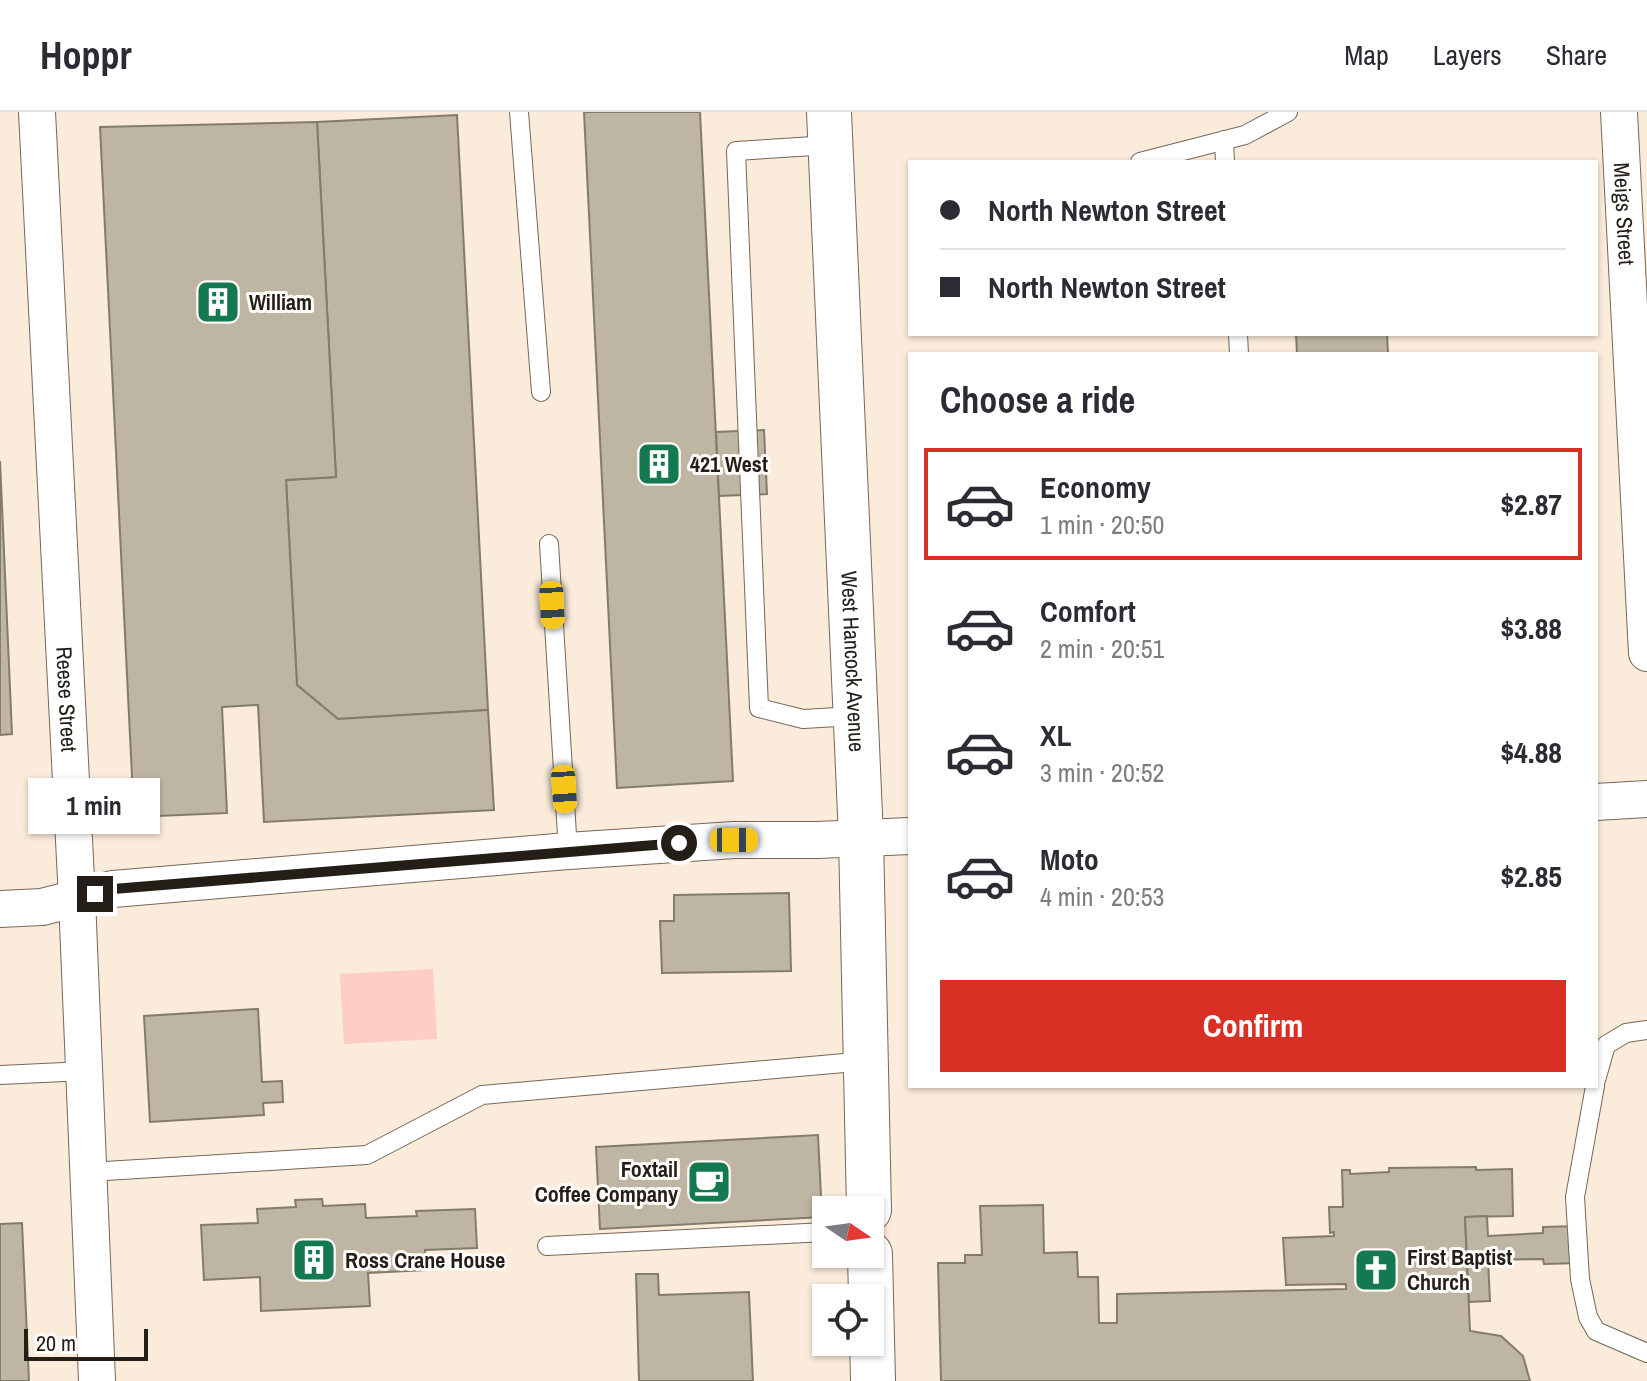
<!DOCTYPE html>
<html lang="en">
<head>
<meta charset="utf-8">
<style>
  body { margin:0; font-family:"Archivo Narrow",sans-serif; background:#f2f2f3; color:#2b2b33; height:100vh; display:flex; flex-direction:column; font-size:30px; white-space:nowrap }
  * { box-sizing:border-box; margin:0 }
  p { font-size:26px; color:#7c7c81 }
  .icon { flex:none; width:44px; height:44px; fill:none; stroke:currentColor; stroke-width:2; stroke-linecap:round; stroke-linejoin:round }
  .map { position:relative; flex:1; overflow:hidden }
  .drawer { position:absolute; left:908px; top:240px; width:690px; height:736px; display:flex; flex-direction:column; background:#fff; border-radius:0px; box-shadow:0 2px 6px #0004 }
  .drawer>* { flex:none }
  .guide { position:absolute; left:908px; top:48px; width:690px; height:176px; border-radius:0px; box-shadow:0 2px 6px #0004; display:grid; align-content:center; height:176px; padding:0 32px; background:#fff }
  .needle { width:52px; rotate:103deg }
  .fabs { position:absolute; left:812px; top:1084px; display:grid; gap:16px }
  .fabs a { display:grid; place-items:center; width:72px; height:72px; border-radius:0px; background:#fff; box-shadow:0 2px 6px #0004; font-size:40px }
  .scale { position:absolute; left:24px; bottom:20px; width:124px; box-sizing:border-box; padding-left:8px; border:4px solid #231e18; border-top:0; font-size:22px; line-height:28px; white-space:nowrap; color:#231e18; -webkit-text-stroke:6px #fefbf8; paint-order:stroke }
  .end { position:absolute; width:36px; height:36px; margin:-18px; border:10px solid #231e18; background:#fff; box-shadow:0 0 0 4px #fff }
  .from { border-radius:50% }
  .bubble { position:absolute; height:56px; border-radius:0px; background:#fff; box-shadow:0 2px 6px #0004; font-size:26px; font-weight:700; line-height:56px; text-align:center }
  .car { position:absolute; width:24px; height:48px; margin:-24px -12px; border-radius:10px; box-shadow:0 0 6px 2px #0007; background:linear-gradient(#f5c518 24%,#345 0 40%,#f5c518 0 76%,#345 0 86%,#f5c518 0) }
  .guide b { display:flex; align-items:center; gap:28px; height:76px; font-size:30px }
  .guide b+b { border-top:2px solid #e1e1e2 }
  .guide i { width:20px; height:20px; background:#2b2b33 }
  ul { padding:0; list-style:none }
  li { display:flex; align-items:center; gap:24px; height:112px; margin:0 16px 12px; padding:0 16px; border:4px solid transparent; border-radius:0px }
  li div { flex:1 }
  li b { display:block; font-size:30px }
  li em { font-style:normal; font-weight:700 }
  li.active { border-color:#d93025 }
  li>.icon { width:72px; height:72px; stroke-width:1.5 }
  h2 { padding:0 32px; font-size:36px; line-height:96px }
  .action { display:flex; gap:16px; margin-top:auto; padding:16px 32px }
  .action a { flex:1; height:92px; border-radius:0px; background:#d93025; color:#fff; font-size:32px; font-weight:700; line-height:92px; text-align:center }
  header { display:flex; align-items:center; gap:48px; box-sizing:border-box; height:112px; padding:0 40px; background:#fff; border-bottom:2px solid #e1e1e2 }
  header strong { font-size:38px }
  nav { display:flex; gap:44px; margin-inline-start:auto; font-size:28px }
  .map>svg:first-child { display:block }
  .green { fill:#fecdc3 }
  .building { fill:#beb5a3; stroke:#847c6b; stroke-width:2 }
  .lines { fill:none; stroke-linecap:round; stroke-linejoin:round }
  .service-casing { stroke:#756759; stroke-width:20 }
  .minor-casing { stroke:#756759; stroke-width:38 }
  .tertiary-casing { stroke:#756759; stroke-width:46 }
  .service { stroke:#fff; stroke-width:18 }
  .minor { stroke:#fff; stroke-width:36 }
  .tertiary { stroke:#fff; stroke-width:44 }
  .route { stroke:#231e18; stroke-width:10 }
  .labels { text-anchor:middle; stroke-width:6; stroke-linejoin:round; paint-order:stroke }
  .street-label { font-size:22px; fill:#231e18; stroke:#fefbf8 }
  .poi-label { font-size:22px; font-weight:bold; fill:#231e18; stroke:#fefbf8; text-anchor:start }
</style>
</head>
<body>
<header>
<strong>Hoppr</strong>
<nav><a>Map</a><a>Layers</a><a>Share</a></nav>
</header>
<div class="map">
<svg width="1647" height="1269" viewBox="0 0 1647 1269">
  <rect width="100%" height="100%" fill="#fbebdb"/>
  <polygon class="green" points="433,857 437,927 344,932 340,862"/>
  <g class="building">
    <polygon points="584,0 700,0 733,669 617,676"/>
    <polygon points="457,3 488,598 338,607 297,573 286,368 336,365 317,10"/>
    <polygon points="317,10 336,365 286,368 297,573 338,607 488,598 494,698 264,710 258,593 222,595 227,701 134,705 100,15"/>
    <polygon points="1296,222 1387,222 1388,242 1297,242"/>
    <polygon points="764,318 767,382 719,384 716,320"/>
    <polygon points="0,349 12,622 0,623"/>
    <polygon points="789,781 791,859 662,861 660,809 674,809 674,783"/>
    <polygon points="258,897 262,970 282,969 283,990 263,991 264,1003 150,1010 144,904"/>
    <polygon points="818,1023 822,1105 600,1117 596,1035"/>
    <polygon points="1476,1055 1476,1058 1512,1057 1513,1104 1465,1105 1470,1219 1501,1224 1523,1244 1530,1269 941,1269 938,1151 965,1151 965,1143 982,1143 980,1094 1043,1093 1044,1141 1077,1140 1078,1165 1098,1165 1099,1211 1117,1211 1117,1182 1346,1177 1346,1172 1286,1173 1283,1126 1334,1124 1334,1120 1330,1121 1329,1095 1343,1095 1342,1058 1350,1058 1350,1062 1389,1060 1389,1056"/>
    <polygon points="322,1087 323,1094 365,1092 366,1106 417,1104 416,1099 475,1097 477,1136 425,1138 426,1158 368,1161 370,1194 261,1199 260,1165 204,1168 201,1113 258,1111 257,1097 296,1095 295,1088"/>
    <polygon points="1487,1104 1488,1124 1543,1121 1543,1115 1579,1114 1580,1151 1544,1152 1543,1147 1488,1148 1490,1189 1469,1190 1465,1105"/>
    <polygon points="22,1111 29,1269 0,1269 0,1112"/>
    <polygon points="636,1162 658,1162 659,1183 749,1180 753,1269 639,1269"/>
  </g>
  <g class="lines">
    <g class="service-casing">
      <g id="service">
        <polyline points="519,0 541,280"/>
        <polyline points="1224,28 1225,50"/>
        <polyline points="830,33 736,39 759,596 803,607 855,604"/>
        <polyline points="1140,50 1245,23 1288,0"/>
        <polyline points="1238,222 1239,242"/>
        <polyline points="549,432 568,739"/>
        <polyline points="0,963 85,959"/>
        <polyline points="1596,968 1606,933 1626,921 1647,918"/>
        <polyline points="1595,974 1575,1085 1580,1167 1588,1205 1596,1219 1647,1241"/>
        <polyline points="89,1060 367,1043 482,983 867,949"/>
        <polyline points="547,1134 826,1120"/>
      </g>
    </g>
    <g class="minor-casing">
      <g id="minor">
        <path id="s1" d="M37 0 77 787 97 1269"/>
        <path id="s2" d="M1619 0 1647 541"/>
        <polyline points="1596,690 1647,687"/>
        <polyline points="0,797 42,795 113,777 568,739 734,728 817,728 910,724"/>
      </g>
    </g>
    <g class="tertiary-casing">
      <g id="tertiary">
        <path id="s3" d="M829 0 861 725 869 1098"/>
        <polyline points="870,1142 873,1269"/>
      </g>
    </g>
    <use href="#service" class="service"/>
    <use href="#minor" class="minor"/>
    <use href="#tertiary" class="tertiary"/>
  </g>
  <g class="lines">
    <polyline class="route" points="95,782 113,777 679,731"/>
  </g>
  <defs>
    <g id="building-square" transform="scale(2.3)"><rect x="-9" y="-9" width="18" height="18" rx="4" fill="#147850" stroke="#fefbf8"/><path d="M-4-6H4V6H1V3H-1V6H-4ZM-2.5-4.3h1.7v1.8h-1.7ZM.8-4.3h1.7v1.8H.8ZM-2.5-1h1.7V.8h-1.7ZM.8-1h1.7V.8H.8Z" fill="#fff"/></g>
    <g id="cafe-square" transform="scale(2.3)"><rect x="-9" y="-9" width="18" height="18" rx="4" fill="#147850" stroke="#fefbf8"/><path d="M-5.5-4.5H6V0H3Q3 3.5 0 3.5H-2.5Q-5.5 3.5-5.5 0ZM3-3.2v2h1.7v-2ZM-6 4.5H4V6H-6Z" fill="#fff"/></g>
    <g id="church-square" transform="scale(2.3)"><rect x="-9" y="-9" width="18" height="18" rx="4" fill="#147850" stroke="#fefbf8"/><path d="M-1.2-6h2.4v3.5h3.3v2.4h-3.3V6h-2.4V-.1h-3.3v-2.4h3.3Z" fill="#fff"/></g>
  </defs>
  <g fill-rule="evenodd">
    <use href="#building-square" x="218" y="190"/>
    <use href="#building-square" x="659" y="352"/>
    <use href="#cafe-square" x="709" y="1070"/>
    <use href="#building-square" x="314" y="1148"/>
    <use href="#church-square" x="1376" y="1158"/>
  </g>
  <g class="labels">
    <g class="street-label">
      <text dy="8" stroke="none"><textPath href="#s2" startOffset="102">Meigs Street</textPath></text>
      <text dy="8" stroke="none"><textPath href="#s3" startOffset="550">West Hancock Avenue</textPath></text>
      <text dy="8" stroke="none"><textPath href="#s1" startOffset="588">Reese Street</textPath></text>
    </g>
    <g class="poi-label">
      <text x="249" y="198">William</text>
      <text x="690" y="360">421 West</text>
      <text x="678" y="1065" text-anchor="end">Foxtail<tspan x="678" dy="25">Coffee Company</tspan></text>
      <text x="1407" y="1153">First Baptist<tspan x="1407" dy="25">Church</tspan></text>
      <text x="345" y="1156">Ross Crane House</text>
    </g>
  </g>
</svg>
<div class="fabs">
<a><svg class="needle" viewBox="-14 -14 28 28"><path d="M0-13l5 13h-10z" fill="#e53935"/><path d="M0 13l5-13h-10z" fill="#7c7c81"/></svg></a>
<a><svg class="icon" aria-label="locate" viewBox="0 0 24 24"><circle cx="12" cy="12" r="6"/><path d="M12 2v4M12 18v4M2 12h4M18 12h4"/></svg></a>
</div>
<div class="scale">20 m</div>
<i class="end from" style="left:679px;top:731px"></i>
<i class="end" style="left:95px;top:782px"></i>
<div class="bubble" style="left:28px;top:666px;width:132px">1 min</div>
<i class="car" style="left:552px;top:493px;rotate:177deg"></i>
<i class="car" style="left:564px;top:677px;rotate:176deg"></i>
<i class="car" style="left:734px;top:728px;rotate:90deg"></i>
<div class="guide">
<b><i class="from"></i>North Newton Street</b>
<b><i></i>North Newton Street</b>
</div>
<section class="drawer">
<h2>Choose a ride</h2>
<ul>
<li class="active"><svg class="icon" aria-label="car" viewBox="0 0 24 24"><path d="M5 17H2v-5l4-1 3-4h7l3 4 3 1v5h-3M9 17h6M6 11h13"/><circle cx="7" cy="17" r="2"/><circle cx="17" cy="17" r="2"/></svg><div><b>Economy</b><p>1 min · 20:50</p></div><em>$2.87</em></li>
<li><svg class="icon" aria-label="car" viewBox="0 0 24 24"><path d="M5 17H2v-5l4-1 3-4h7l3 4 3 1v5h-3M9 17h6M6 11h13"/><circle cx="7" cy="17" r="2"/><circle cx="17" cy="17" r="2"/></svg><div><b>Comfort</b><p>2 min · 20:51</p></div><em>$3.88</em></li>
<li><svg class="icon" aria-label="car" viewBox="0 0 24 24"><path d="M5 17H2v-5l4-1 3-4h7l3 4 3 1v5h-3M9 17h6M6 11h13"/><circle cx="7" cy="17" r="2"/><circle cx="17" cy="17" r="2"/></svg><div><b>XL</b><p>3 min · 20:52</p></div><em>$4.88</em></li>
<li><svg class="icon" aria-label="car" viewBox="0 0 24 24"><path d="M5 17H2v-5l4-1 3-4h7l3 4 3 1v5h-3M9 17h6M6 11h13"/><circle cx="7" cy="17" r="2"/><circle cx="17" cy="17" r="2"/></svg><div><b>Moto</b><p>4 min · 20:53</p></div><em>$2.85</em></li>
</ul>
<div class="action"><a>Confirm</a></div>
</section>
</div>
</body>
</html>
